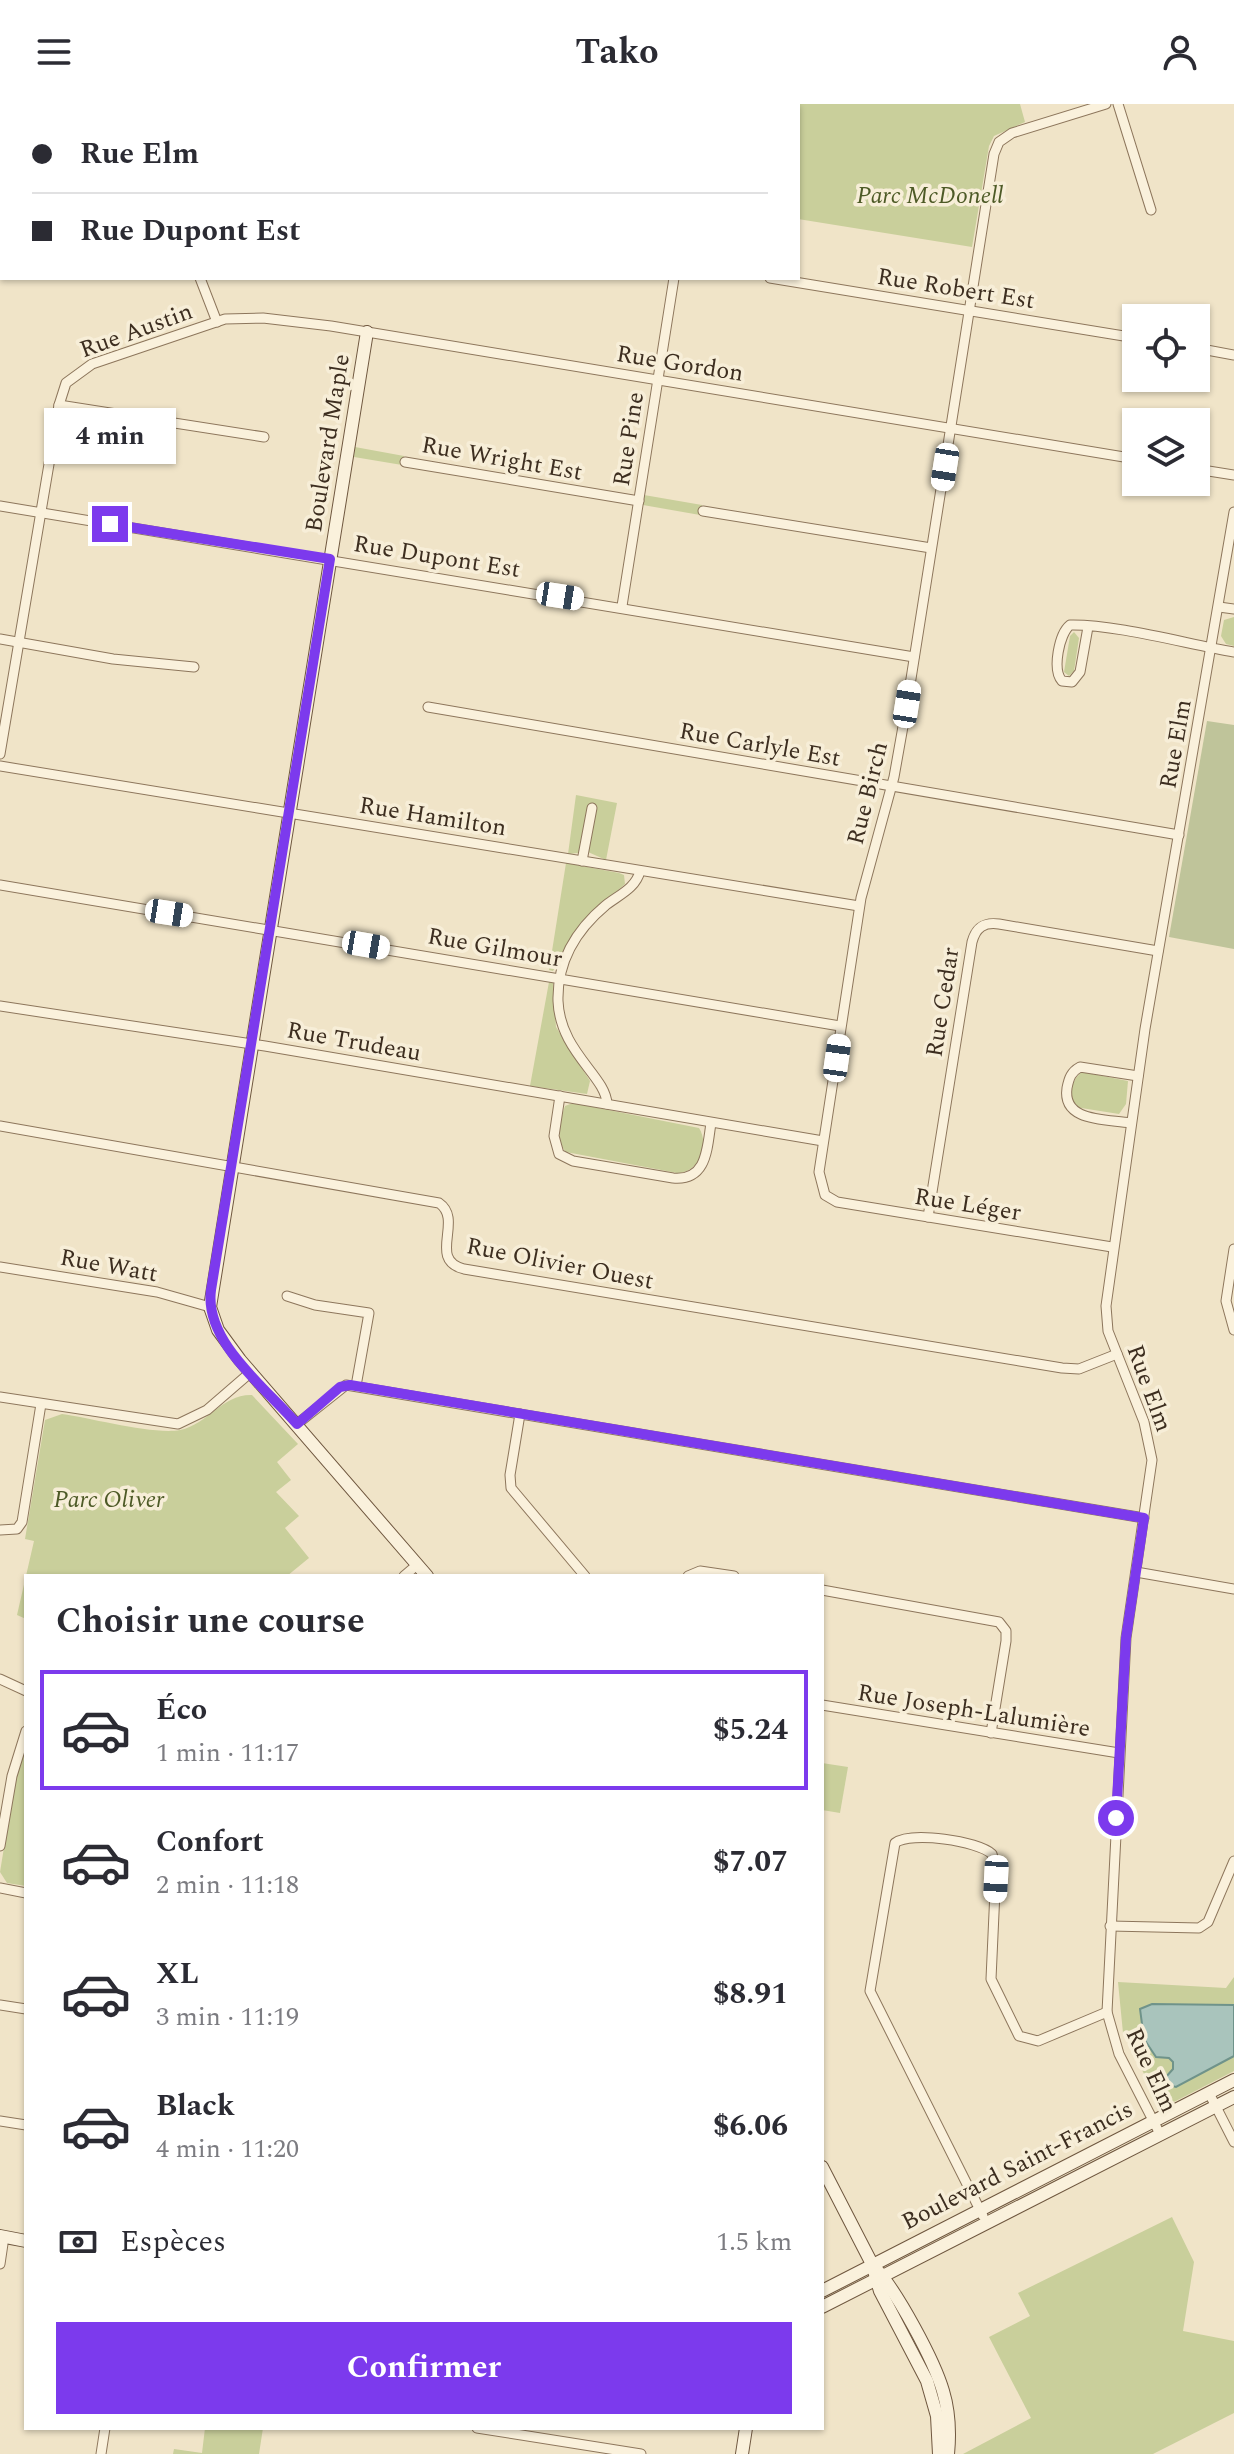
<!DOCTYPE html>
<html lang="fr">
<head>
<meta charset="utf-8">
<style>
  body { margin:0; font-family:Spectral,serif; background:#f7f7f7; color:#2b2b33; height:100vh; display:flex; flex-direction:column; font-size:30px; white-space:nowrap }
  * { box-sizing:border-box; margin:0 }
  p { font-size:26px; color:#7c7c81 }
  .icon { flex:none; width:44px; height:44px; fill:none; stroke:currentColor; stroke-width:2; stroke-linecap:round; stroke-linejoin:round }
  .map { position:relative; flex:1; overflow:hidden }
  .sheet { position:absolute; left:24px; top:1470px; width:800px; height:856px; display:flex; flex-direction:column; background:#fff; border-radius:0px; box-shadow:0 2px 6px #0004 }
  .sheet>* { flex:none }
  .guide { position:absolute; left:0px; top:0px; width:800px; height:176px; box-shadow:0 2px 6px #0004; display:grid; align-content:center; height:176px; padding:0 32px; background:#fff }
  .controls { position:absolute; left:1122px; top:200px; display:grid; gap:16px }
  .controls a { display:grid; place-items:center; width:88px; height:88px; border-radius:0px; background:#fff; box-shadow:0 2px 6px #0004; font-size:40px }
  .end { position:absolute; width:36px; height:36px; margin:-18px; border:10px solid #7c3aed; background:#fff; box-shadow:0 0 0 4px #fff }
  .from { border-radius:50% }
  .bubble { position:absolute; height:56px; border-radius:0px; background:#fff; box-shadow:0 2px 6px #0004; font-size:26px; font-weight:700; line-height:56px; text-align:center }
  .car { position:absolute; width:24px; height:48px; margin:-24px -12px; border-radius:10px; box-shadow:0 0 6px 2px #0007; background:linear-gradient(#fff 24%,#345 0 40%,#fff 0 76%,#345 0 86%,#fff 0) }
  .guide b { display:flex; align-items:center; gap:28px; height:76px; font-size:30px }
  .guide b+b { border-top:2px solid #e1e1e2 }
  .guide i { width:20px; height:20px; background:#2b2b33 }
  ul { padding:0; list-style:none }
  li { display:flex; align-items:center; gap:24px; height:120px; margin:0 16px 12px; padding:0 16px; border:4px solid transparent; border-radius:0px }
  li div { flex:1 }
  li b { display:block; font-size:30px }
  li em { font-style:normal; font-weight:700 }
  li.selected { border-color:#7c3aed }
  li>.icon { width:72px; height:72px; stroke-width:1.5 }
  h2 { padding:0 32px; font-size:36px; line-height:96px }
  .pay { display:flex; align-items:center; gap:20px; height:88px; padding:0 32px; font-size:30px }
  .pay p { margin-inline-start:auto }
  .button { display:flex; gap:16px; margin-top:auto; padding:16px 32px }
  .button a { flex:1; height:92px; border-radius:0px; background:#7c3aed; color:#fff; font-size:32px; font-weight:700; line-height:92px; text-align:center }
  header { display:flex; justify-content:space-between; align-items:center; height:104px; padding:0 32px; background:#fff; font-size:36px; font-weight:700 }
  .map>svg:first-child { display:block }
  .green { fill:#c9cf9b }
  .cemetery { fill:#bfc49a }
  .water { fill:#a9c4bc; stroke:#6f938a; stroke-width:2 }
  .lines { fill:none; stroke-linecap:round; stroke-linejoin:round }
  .street-casing { stroke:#8d765c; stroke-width:11 }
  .secondary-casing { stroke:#6f573f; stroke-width:14 }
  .street { stroke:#faf1dc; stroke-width:9 }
  .secondary { stroke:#faf1dc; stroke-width:12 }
  .route { stroke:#7c3aed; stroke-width:10 }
  .labels { text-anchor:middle; stroke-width:7; stroke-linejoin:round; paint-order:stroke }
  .park-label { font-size:24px; font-style:italic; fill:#4d5a26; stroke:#f7eed8 }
  .street-label { font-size:24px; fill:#3d2e20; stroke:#f7eed8 }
</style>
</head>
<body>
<header><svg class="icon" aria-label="menu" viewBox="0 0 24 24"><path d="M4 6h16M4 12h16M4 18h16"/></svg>Tako<svg class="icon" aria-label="person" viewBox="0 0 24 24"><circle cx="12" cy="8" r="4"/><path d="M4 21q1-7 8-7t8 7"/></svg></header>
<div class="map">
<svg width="1234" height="2350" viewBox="0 0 1234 2350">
  <rect width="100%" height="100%" fill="#f0e4c8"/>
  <g class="green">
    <polygon points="179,0 1020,0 1025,18 994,32 989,42 972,143 798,115 798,2"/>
    <polygon points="355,343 404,352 402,361 354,353"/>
    <polygon points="644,391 702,401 700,411 643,401"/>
    <polygon points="1234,513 1234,542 1226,540 1221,532 1224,516"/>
    <polygon points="1074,528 1079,534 1074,567 1069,572 1064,568 1070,532"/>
    <polygon points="576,691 617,699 606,756 588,748 596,702 578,749 568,750"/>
    <polygon points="566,759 619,769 624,771 625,780 582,818 553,867 549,866"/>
    <polygon points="549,878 553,879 556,923 590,977 587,990 530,982"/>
    <path d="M1082 968 1128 977 1126 1000 1119 1010 1075 1003C1070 990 1070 977 1082 968Z"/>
    <path d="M573 999 699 1024C710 1041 699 1069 677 1069L566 1048C555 1036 560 1016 565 1002Z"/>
    <path d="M252 1291 298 1340 277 1358 291 1376 276 1388 299 1412 285 1424 309 1454 287 1472H26V1515L17 1511 34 1437 25 1435 45 1316 62 1310C91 1314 154 1331 180 1326 209 1320 222 1290 252 1291Z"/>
    <polygon points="26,1640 26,1782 7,1779 0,1768 14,1682"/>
    <polygon points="822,1659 848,1663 840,1709 822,1706"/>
    <polygon points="1234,1873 1234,1901 1195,1902 1159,1954 1169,1954 1173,1958 1172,1983 1234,1952 1234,1967 1168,2001 1160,2001 1123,1929 1118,1878 1226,1884"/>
    <polygon points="1172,2113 1194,2158 1183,2227 1234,2237 1234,2309 1153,2350 963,2350 1031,2314 989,2233 1030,2212 1018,2189"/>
    <polygon points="205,2324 263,2324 259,2350 173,2350 174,2345 202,2349"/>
  </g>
  <polygon class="cemetery" points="1207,617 1234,621 1234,845 1169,833"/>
  <polygon class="water" points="1152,1900 1234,1901 1234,1952 1176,1983 1168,1981 1165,1974 1173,1965 1173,1958 1169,1954 1156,1953 1144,1935 1140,1905"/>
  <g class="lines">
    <g class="street-casing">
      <g id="street">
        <polyline points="1106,0 1012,29 999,38 994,50 907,600 894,673 861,794 819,1068 825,1091 837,1098 1112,1143"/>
        <polyline points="1118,0 1151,106"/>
        <polyline points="0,47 2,47"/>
        <polyline points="200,174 217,218"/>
        <polyline points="770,174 1136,234"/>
        <polyline points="1196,244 1234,251"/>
        <polyline points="59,301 264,333"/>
        <polyline points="405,358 639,397"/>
        <polyline points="1196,365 1234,371"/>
        <polyline points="0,402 914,553"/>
        <polyline points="703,407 931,444"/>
        <polyline points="622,502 674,174"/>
        <polyline points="1219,503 1234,505"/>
        <path d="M1088 523 1080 568 1072 578 1062 577C1052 566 1059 530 1070 521 1115 520 1187 540 1234 548"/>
        <polyline points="0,535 113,555 194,563"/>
        <polyline points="428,603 1179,731"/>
        <polyline points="0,650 59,301 66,279 92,260 225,215 263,214 331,222 1136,355"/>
        <polyline points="0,662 859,802"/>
        <polyline points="582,757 592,704"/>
        <polyline points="0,781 840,922"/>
        <polyline points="0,902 265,942 823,1037"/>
        <path d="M560 992 554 1032 559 1050 573 1057 673 1074C707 1077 707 1045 711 1019"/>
        <path d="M607 1000C606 972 560 948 558 897 557 857 576 826 606 801 619 791 636 784 640 767"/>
        <path d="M1130 1019C1106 1015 1062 1018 1067 984 1069 974 1071 968 1080 963L1138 972"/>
        <path d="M0 1022 439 1099C464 1116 427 1156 464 1165L1062 1264 1079 1265 1117 1250"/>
        <path d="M928 1113 972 838C976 823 984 818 999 820L1158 847"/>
        <polyline points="1234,1145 1226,1197 1234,1226"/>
        <polyline points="0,1163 157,1188 210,1203"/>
        <polyline points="287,1192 315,1201 369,1209 356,1282"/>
        <polyline points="0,1293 178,1320 207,1306 251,1268"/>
        <polyline points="520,1310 510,1371 511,1384 585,1472"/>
        <polyline points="297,1320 346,1281 1144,1414"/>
        <polyline points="0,1426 17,1425 22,1418 41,1300"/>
        <polyline points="1136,1468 1234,1485"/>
        <polyline points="404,1472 417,1461"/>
        <polyline points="688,1472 700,1467 734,1472"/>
        <polyline points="822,1486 999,1518 1006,1527 1006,1537 991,1629"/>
        <polyline points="0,1575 26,1587"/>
        <polyline points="822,1601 1119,1649"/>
        <polyline points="0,1742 12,1672 26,1627"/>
        <polyline points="0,1784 26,1789"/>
        <polyline points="1110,1822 1199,1824 1208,1818 1234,1757"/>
        <polyline points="0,1901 26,1905"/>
        <polyline points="1209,1989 1234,2038"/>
        <polyline points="0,2017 26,2021"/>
        <polyline points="1160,2030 1119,1950 1107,1908 1126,1534 1152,1356 1144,1318 1108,1227 1106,1202 1145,925 1234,408"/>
        <path d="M983 2112 870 1887 895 1739C911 1727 978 1737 992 1750L996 1765 991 1875 1019 1932 1038 1937 1107 1908"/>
        <polyline points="0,2160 4,2133"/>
        <polyline points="477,2324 641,2350"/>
        <polyline points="101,2350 105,2324"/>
      </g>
    </g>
    <g class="secondary-casing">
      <g id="secondary">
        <polyline points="367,228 210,1203 218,1226 240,1256 427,1472"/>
        <polyline points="822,2063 872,2160 880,2187 927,2277 937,2312 939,2350"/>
        <polyline points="0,2132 26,2137"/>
        <path d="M877 2166C898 2190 934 2256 943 2287 949 2307 950 2330 948 2350"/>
        <polyline points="822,2187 1234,1976"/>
        <polyline points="822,2203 1234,1993"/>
        <polyline points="742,2350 746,2324"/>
      </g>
    </g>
    <use href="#street" class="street"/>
    <use href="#secondary" class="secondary"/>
  </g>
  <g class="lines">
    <path class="route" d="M110 420 330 455 211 1186C204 1238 266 1284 297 1320L340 1283 350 1281 1144 1414 1126 1534 1116 1714"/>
  </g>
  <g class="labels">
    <g class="park-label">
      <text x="930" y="99">Parc McDonell</text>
      <text x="109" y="1403">Parc Oliver</text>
    </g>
    <g class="street-label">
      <text transform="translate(956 184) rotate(9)" y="8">Rue Robert Est</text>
      <text transform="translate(136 226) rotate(-20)" y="8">Rue Austin</text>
      <text transform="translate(680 259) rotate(9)" y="8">Rue Gordon</text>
      <text transform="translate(628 335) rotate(-81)" y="8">Rue Pine</text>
      <text transform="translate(327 339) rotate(-81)" y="8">Boulevard Maple</text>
      <text transform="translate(502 354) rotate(10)" y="8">Rue Wright Est</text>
      <text transform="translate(437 452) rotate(9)" y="8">Rue Dupont Est</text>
      <text transform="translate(760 640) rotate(10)" y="8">Rue Carlyle Est</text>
      <text transform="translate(1175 640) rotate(-80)" y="8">Rue Elm</text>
      <text transform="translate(867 689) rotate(-76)" y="8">Rue Birch</text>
      <text transform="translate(433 712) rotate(9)" y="8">Rue Hamilton</text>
      <text transform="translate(495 843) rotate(10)" y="8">Rue Gilmour</text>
      <text transform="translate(942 898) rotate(-81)" y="8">Rue Cedar</text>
      <text transform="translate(354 937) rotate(10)" y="8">Rue Trudeau</text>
      <text transform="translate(968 1100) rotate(9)" y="8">Rue Léger</text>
      <text transform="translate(560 1159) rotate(11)" y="8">Rue Olivier Ouest</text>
      <text transform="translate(109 1161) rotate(10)" y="8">Rue Watt</text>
      <text transform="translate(1150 1284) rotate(70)" y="8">Rue Elm</text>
      <text transform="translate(974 1606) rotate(9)" y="8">Rue Joseph-Lalumière</text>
      <text transform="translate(1152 1966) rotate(65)" y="8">Rue Elm</text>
      <text transform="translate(1017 2061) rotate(-27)" y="8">Boulevard Saint-Francis</text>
    </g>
  </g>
</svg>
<div class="controls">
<a><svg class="icon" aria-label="locate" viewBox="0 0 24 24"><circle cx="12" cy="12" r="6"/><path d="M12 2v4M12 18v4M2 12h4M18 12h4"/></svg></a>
<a><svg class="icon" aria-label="layers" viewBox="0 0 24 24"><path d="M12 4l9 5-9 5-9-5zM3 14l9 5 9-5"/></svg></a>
</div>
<i class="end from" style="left:1116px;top:1714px"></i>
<i class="end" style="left:110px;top:420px"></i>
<div class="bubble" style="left:44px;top:304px;width:132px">4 min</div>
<i class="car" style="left:945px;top:363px;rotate:189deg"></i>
<i class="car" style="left:560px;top:492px;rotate:99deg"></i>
<i class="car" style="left:907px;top:600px;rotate:9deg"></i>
<i class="car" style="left:169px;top:809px;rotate:99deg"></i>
<i class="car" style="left:366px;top:841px;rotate:100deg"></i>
<i class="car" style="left:837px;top:954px;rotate:8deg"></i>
<i class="car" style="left:996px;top:1775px;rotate:183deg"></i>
<div class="guide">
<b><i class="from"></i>Rue Elm</b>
<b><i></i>Rue Dupont Est</b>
</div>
<section class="sheet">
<h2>Choisir une course</h2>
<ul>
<li class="selected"><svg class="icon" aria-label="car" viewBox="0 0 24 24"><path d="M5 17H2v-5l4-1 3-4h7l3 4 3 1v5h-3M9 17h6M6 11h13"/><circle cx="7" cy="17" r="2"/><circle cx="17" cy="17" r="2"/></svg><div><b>Éco</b><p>1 min · 11:17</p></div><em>$5.24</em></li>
<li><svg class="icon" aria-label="car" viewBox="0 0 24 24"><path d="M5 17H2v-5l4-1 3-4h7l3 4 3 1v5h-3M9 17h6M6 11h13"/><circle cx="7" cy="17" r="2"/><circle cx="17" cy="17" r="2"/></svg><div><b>Confort</b><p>2 min · 11:18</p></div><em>$7.07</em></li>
<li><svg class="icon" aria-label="car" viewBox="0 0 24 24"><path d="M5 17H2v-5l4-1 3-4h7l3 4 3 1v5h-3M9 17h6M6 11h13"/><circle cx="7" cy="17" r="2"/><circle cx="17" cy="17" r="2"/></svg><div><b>XL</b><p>3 min · 11:19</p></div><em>$8.91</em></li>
<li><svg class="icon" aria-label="car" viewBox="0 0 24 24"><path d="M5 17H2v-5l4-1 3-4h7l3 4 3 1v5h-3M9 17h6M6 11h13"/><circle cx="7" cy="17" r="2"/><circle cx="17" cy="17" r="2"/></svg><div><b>Black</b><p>4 min · 11:20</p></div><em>$6.06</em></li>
</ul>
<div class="pay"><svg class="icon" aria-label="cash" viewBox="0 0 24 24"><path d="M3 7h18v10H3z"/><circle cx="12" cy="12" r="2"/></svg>Espèces<p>1.5 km</p></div>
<div class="button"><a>Confirmer</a></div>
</section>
</div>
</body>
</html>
